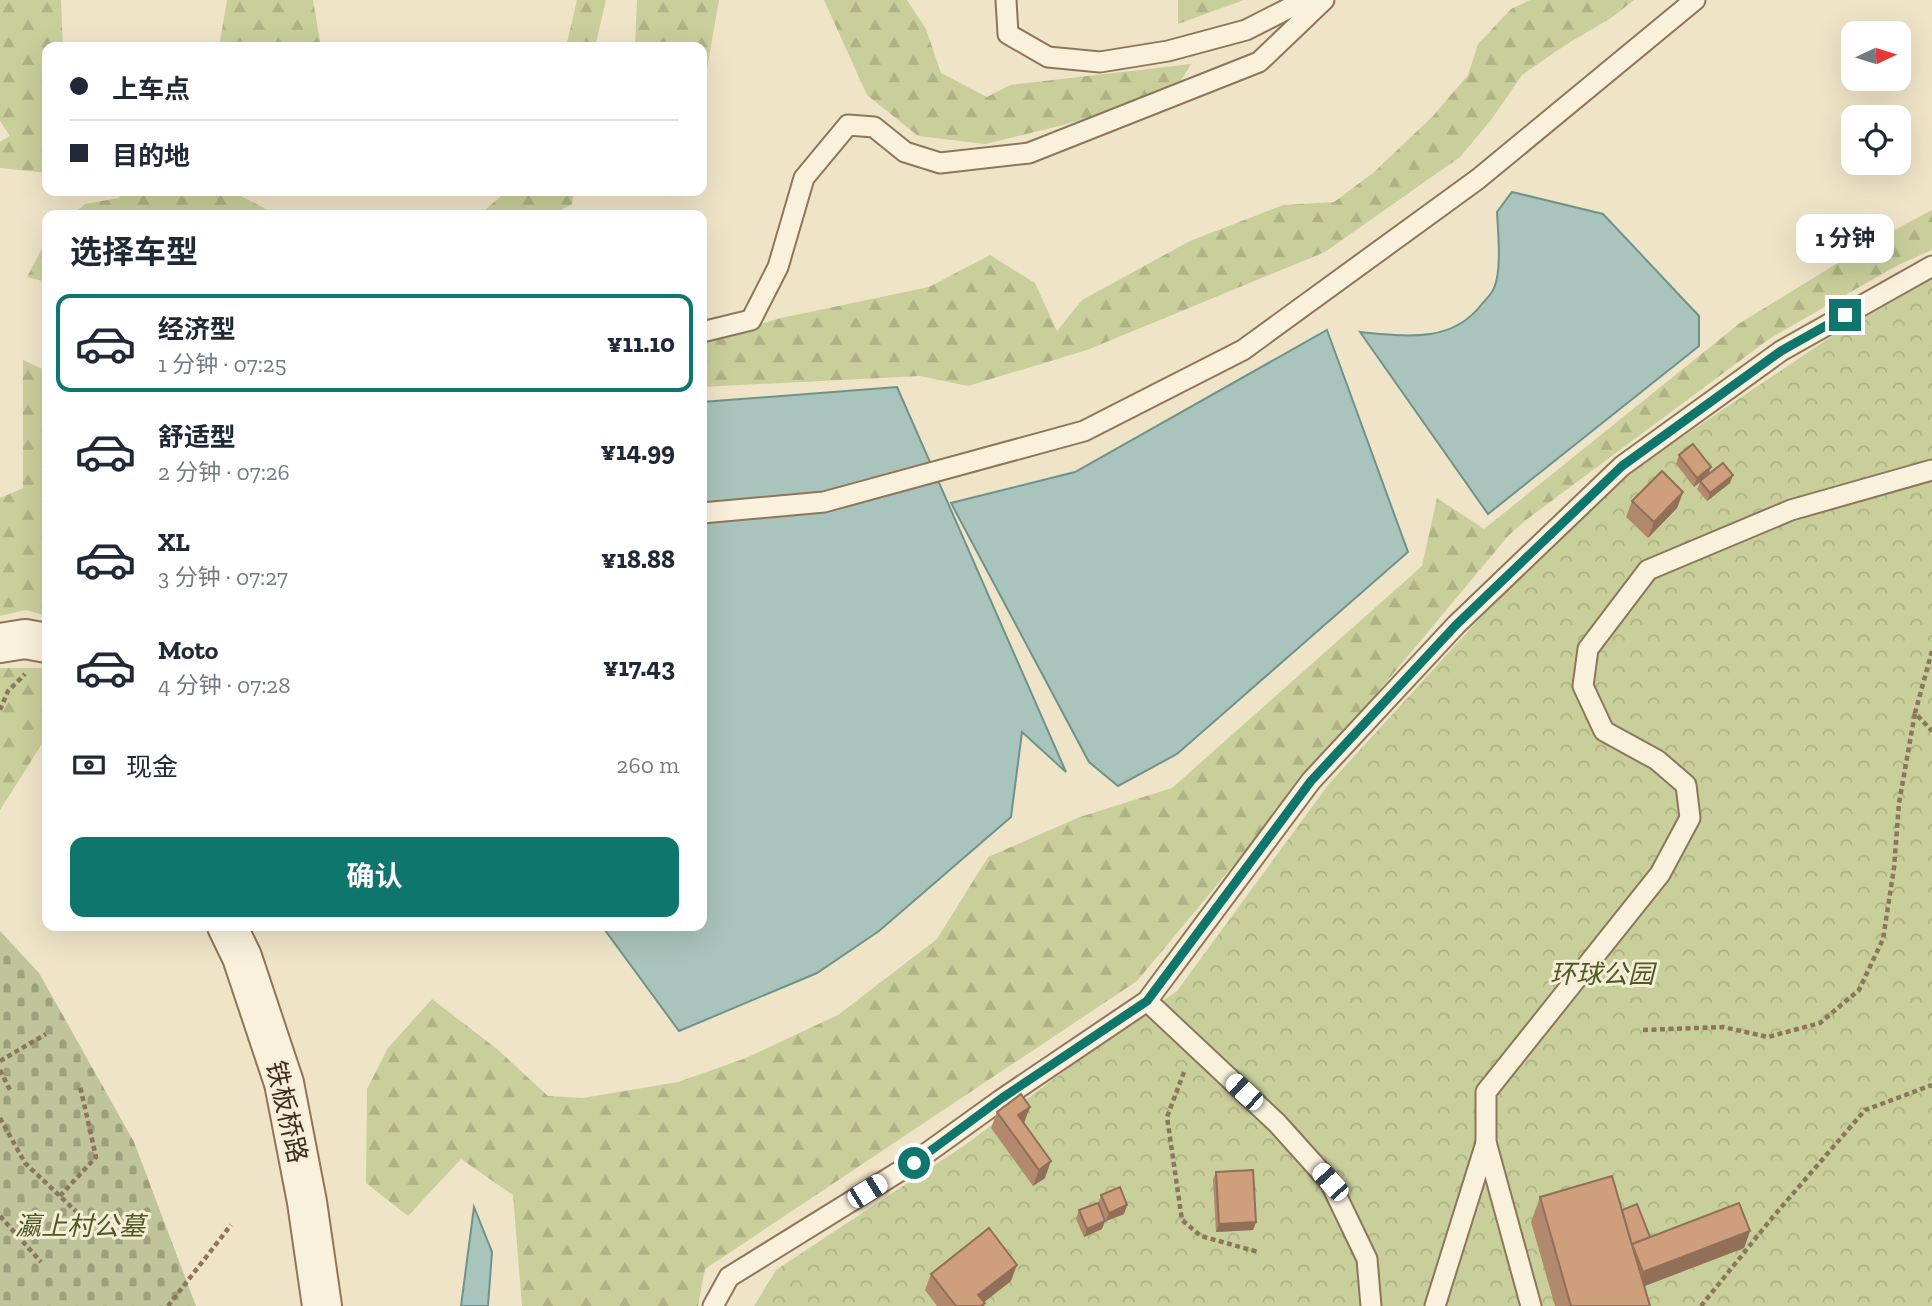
<!DOCTYPE html>
<html lang="zh">
<head>
<meta charset="utf-8">
<style>
  body { margin:0; font-family:"Zilla Slab","Noto Sans SC",serif; background:#f2f2f3; color:#1f2937; height:100vh; display:flex; flex-direction:column; font-size:26px; white-space:nowrap }
  * { box-sizing:border-box; margin:0 }
  p { font-size:23px; color:#747a83 }
  .icon { flex:none; width:38px; height:38px; fill:none; stroke:currentColor; stroke-width:2; stroke-linecap:round; stroke-linejoin:round }
  .map { position:relative; flex:1; overflow:hidden }
  .drawer { position:absolute; left:42px; top:210px; width:665px; height:721px; display:flex; flex-direction:column; background:#fff; border-radius:14px; box-shadow:0 7px 28px #0002 }
  .drawer>* { flex:none }
  .banner { position:absolute; left:42px; top:42px; width:665px; height:154px; border-radius:14px; box-shadow:0 7px 28px #0002; display:grid; align-content:center; height:154px; padding:0 28px; background:#fff }
  .needle { width:46px; rotate:86deg }
  .tools { position:absolute; left:1841px; top:21px; display:grid; gap:14px }
  .tools a { display:grid; place-items:center; width:70px; height:70px; border-radius:14px; background:#fff; box-shadow:0 7px 28px #0002; font-size:35px }
  .end { position:absolute; width:32px; height:32px; margin:-16px; border:9px solid #0f766e; background:#fff; box-shadow:0 0 0 4px #fff }
  .from { border-radius:50% }
  .bubble { position:absolute; height:49px; border-radius:14px; background:#fff; box-shadow:0 7px 28px #0002; font-size:23px; font-weight:700; line-height:49px; text-align:center }
  .car { position:absolute; width:21px; height:42px; margin:-21px -10px; border-radius:9px; box-shadow:0 0 5px 2px #0007; background:linear-gradient(#fff 24%,#345 0 40%,#fff 0 76%,#345 0 86%,#fff 0) }
  .banner b { display:flex; align-items:center; gap:24px; height:66px; font-size:26px }
  .banner b+b { border-top:2px solid #e0e1e3 }
  .banner i { width:18px; height:18px; background:#1f2937 }
  ul { padding:0; list-style:none }
  li { display:flex; align-items:center; gap:21px; height:98px; margin:0 14px 10px; padding:0 14px; border:4px solid transparent; border-radius:14px }
  li div { flex:1 }
  li b { display:block; font-size:26px }
  li em { font-style:normal; font-weight:700 }
  li.current { border-color:#0f766e }
  li>.icon { width:63px; height:63px; stroke-width:1.5 }
  h2 { padding:0 28px; font-size:32px; line-height:84px }
  .pay { display:flex; align-items:center; gap:18px; height:77px; padding:0 28px; font-size:26px }
  .pay p { margin-inline-start:auto }
  .cta { display:flex; gap:14px; margin-top:auto; padding:14px 28px }
  .cta a { flex:1; height:80px; border-radius:14px; background:#0f766e; color:#fff; font-size:28px; font-weight:700; line-height:80px; text-align:center }
  .map>svg:first-child { display:block }
  .forest { fill:url(#forest-firs) }
  .cemetery { fill:url(#cemetery-stones) }
  .park { fill:url(#park-crowns) }
  .water { fill:#a9c4bc; stroke:#6f938a; stroke-width:2 }
  .lines { fill:none; stroke-linecap:round; stroke-linejoin:round }
  .service-casing { stroke:#8d765c; stroke-width:23 }
  .tertiary-casing { stroke:#8d765c; stroke-width:42 }
  .path { stroke:#8d765c; stroke-width:4.5; stroke-dasharray:5 3.5; stroke-linecap:butt }
  .service { stroke:#faf1dc; stroke-width:19 }
  .tertiary { stroke:#faf1dc; stroke-width:38 }
  .wall { fill:#b2896c }
  .shaded-wall { fill:#916f58 }
  .building { fill:#cf9f7d; stroke:#916f58; stroke-width:2 }
  .route { stroke:#0f766e; stroke-width:9 }
  .labels { text-anchor:middle; stroke-width:6; stroke-linejoin:round; paint-order:stroke }
  .park-label { font-size:26px; font-style:italic; fill:#4d5a26; stroke:#f7eed8 }
  .street-label { font-size:26px; fill:#3d2e20; stroke:#f7eed8 }
</style>
</head>
<body>
<div class="map">
<svg width="1932" height="1306" viewBox="0 0 1932 1306">
  <defs>
    <pattern id="forest-firs" width="22" height="20" patternUnits="userSpaceOnUse" patternTransform="scale(1.75)"><rect width="22" height="20" fill="#c9cf9b"/><path d="M5 1l3.5 6h-7zM16 11l3.5 6h-7z" fill="#aeb285"/></pattern>
    <pattern id="cemetery-stones" width="16" height="16" patternUnits="userSpaceOnUse" patternTransform="scale(1.75)"><rect width="16" height="16" fill="#bfc49a"/><path d="M2 7V4a2 2 0 0 1 4 0v3zM10 15v-3a2 2 0 0 1 4 0v3z" fill="#9ca07d"/></pattern>
    <pattern id="park-crowns" width="20" height="18" patternUnits="userSpaceOnUse" patternTransform="scale(1.75)"><rect width="20" height="18" fill="#c9cf9b"/><path d="M2 6a3 3 0 1 1 6 0M12 15a3 3 0 1 1 6 0" fill="none" stroke="#aeb285"/></pattern>
  </defs>
  <rect width="100%" height="100%" fill="#f0e4c8"/>
  <g class="forest">
    <polygon points="0,0 61,0 63,47 47,47 47,173 0,168 0,142 10,136 0,121"/>
    <polygon points="227,0 313,0 321,47 219,47"/>
    <polygon points="577,0 606,0 595,47 566,47"/>
    <polygon points="637,0 719,0 706,75 702,77 702,47 635,47"/>
    <polygon points="824,0 907,0 926,29 941,73 987,97 1010,85 1191,64 1174,92 1067,124 985,144 918,136 867,95"/>
    <polygon points="1178,0 1244,0 1178,24"/>
    <polygon points="1530,0 1634,0 1611,18 1567,44 1522,75 1491,120 1460,157 1325,252 1087,350 968,386 920,376 702,387 702,341 781,318 929,287 990,255 1035,283 1057,331 1082,300 1190,241 1283,205 1334,202 1373,173 1433,116 1468,75 1478,44 1511,9"/>
    <polygon points="122,191 245,191 241,196 277,215 72,215 85,204 119,198"/>
    <polygon points="507,191 574,191 572,204 552,215 474,215 485,210"/>
    <polygon points="1932,210 1932,250 1896,266 1769,339 1526,520 1508,536 1137,981 705,1269 698,1306 522,1306 513,1195 461,1159 408,1216 366,1183 367,1089 388,1048 432,999 497,1049 548,1096 583,1098 678,1082 746,1058 838,1015 937,939 988,857 1080,817 1172,788 1422,566 1437,498 1484,529 1740,323 1872,242"/>
    <polygon points="47,239 47,282 27,277"/>
    <polygon points="23,360 47,371 47,616 26,610 0,616 0,498 23,488"/>
    <polygon points="0,668 47,668 47,736 0,810"/>
  </g>
  <polygon class="cemetery" points="0,931 39,973 134,1142 196,1306 0,1306"/>
  <polygon class="park" points="1932,279 1932,1306 754,1306 776,1270 965,1145 1125,1026 1177,991 1328,785 1531,562 1642,464 1832,336"/>
  <g class="water">
    <path d="M1512 192 1603 214 1699 316V346L1488 514 1360 332C1404 336 1451 344 1481 305 1485 300 1492 294 1494 288 1502 270 1498 232 1497 212Z"/>
    <polygon points="1327,330 1408,552 1177,754 1118,786 1089,762 951,503 1075,472"/>
    <polygon points="897,387 1066,772 1022,732 1011,817 879,931 817,973 679,1031 602,926 702,926 702,402"/>
    <polygon points="474,1207 492,1252 488,1306 461,1306"/>
  </g>
  <g class="lines">
    <g class="service-casing">
      <g id="service">
        <polyline points="1006,0 1008,34 1048,57 1100,62 1168,51 1246,30 1305,0"/>
        <polyline points="702,332 751,320 778,267 804,178 848,125 874,127 905,152 940,163 1029,153 1259,62 1324,0"/>
        <polyline points="702,513 824,502 1084,431 1243,350 1478,179 1695,0"/>
        <polyline points="1147,1001 1277,1123 1330,1182 1367,1259 1371,1306"/>
        <polyline points="713,1306 729,1277 913,1163 1002,1099 1147,1001 1311,781 1456,625 1622,466 1781,351 1932,266"/>
        <polyline points="1435,1306 1486,1143"/>
        <polyline points="1531,1306 1486,1142 1486,1092 1660,874 1690,818 1686,785 1657,760 1604,731 1583,686 1588,649 1648,570 1791,510 1932,470"/>
      </g>
    </g>
    <g class="tertiary-casing">
      <g id="tertiary">
        <polyline points="0,643 25,639 47,643"/>
        <polyline points="227,926 242,957 284,1083 307,1202 322,1306"/>
      </g>
    </g>
    <g class="path">
      <polyline points="1932,651 1915,713 1932,731"/>
      <polyline points="0,710 8,691 25,674"/>
      <polyline points="1643,1030 1723,1027 1768,1037 1820,1023 1859,990 1883,939 1894,868 1899,803 1915,713"/>
      <polyline points="0,1061 46,1034"/>
      <polyline points="0,1070 10,1090"/>
      <polyline points="1184,1072 1167,1117 1182,1220 1201,1236 1258,1252"/>
      <polyline points="0,1118 25,1163 83,1218"/>
      <polyline points="60,1196 96,1157 80,1086"/>
      <polyline points="0,1216 41,1262"/>
      <polyline points="168,1306 231,1225"/>
      <polyline points="1701,1306 1772,1218 1865,1110 1932,1085"/>
    </g>
    <use href="#service" class="service"/>
    <use href="#tertiary" class="tertiary"/>
  </g>
  <g class="wall">
    <polygon points="1679,455 1709,474 1733,475 1730,483 1707,501 1697,489 1700,483 1694,487 1676,464"/>
    <polygon points="1683,492 1677,508 1648,538 1626,517 1632,501"/>
    <polygon points="997,1112 1024,1123 1045,1178 1033,1186 991,1128"/>
    <polygon points="1216,1172 1256,1222 1253,1230 1216,1232 1213,1180"/>
    <polygon points="1101,1195 1127,1205 1124,1214 1106,1221 1098,1203"/>
    <polygon points="1540,1197 1622,1210 1650,1237 1750,1231 1744,1248 1644,1286 1650,1306 1555,1306 1531,1222"/>
    <polygon points="1079,1210 1102,1229 1084,1237 1076,1219"/>
    <polygon points="931,1274 1011,1281 984,1302 985,1303 984,1306 937,1306 925,1290"/>
  </g>
  <g class="shaded-wall">
    <polygon points="1711,467 1708,476 1700,481 1694,487 1697,478"/>
    <polygon points="1733,475 1730,483 1707,501 1710,493"/>
    <polygon points="1683,492 1677,508 1648,538 1654,522"/>
    <polygon points="1030,1107 1024,1123 1012,1132 1018,1115"/>
    <polygon points="1051,1161 1045,1178 1033,1186 1039,1170"/>
    <polygon points="1127,1205 1124,1214 1106,1221 1109,1213"/>
    <polygon points="1105,1221 1102,1229 1084,1237 1087,1229"/>
    <polygon points="1256,1222 1253,1230 1216,1232 1219,1224"/>
    <polygon points="1750,1231 1744,1248 1637,1289 1643,1272"/>
    <polygon points="1017,1265 1011,1281 979,1306 978,1295"/>
  </g>
  <g class="building">
    <polygon points="1693,444 1711,467 1697,478 1679,455"/>
    <polygon points="1723,463 1733,475 1710,493 1700,481"/>
    <polygon points="1662,471 1683,492 1654,522 1632,501"/>
    <polygon points="1021,1094 1030,1107 1018,1115 1051,1161 1039,1170 997,1112"/>
    <polygon points="1253,1170 1256,1222 1219,1224 1216,1172"/>
    <polygon points="1612,1176 1650,1306 1571,1306 1540,1197"/>
    <polygon points="1120,1187 1127,1205 1109,1213 1101,1195"/>
    <polygon points="1098,1203 1105,1221 1087,1229 1079,1210"/>
    <polygon points="1739,1203 1750,1231 1643,1272 1632,1244"/>
    <polygon points="1637,1204 1650,1237 1632,1244 1632,1245 1622,1210"/>
    <polygon points="989,1228 1017,1265 978,1295 985,1303 981,1306 956,1306 931,1274"/>
  </g>
  <g class="lines">
    <polyline class="route" points="914,1163 1002,1098 1147,1001 1311,781 1456,625 1622,466 1781,351 1845,315"/>
  </g>
  <g class="labels">
    <g class="park-label">
      <text x="1602" y="983">环球公园</text>
      <text x="80" y="1235">瀛上村公墓</text>
    </g>
    <g class="street-label">
      <text transform="translate(287 1112) rotate(77)" y="9">铁板桥路</text>
    </g>
  </g>
</svg>
<div class="tools">
<a><svg class="needle" viewBox="-14 -14 28 28"><path d="M0-13l5 13h-10z" fill="#e53935"/><path d="M0 13l5-13h-10z" fill="#747a83"/></svg></a>
<a><svg class="icon" aria-label="locate" viewBox="0 0 24 24"><circle cx="12" cy="12" r="6"/><path d="M12 2v4M12 18v4M2 12h4M18 12h4"/></svg></a>
</div>
<i class="end from" style="left:914px;top:1163px"></i>
<i class="end" style="left:1845px;top:315px"></i>
<div class="bubble" style="left:1796px;top:214px;width:98px">1 分钟</div>
<i class="car" style="left:1244px;top:1092px;rotate:313deg"></i>
<i class="car" style="left:1330px;top:1182px;rotate:318deg"></i>
<i class="car" style="left:867px;top:1191px;rotate:58deg"></i>
<div class="banner">
<b><i class="from"></i>上车点</b>
<b><i></i>目的地</b>
</div>
<section class="drawer">
<h2>选择车型</h2>
<ul>
<li class="current"><svg class="icon" aria-label="car" viewBox="0 0 24 24"><path d="M5 17H2v-5l4-1 3-4h7l3 4 3 1v5h-3M9 17h6M6 11h13"/><circle cx="7" cy="17" r="2"/><circle cx="17" cy="17" r="2"/></svg><div><b>经济型</b><p>1 分钟 · 07:25</p></div><em>¥11.10</em></li>
<li><svg class="icon" aria-label="car" viewBox="0 0 24 24"><path d="M5 17H2v-5l4-1 3-4h7l3 4 3 1v5h-3M9 17h6M6 11h13"/><circle cx="7" cy="17" r="2"/><circle cx="17" cy="17" r="2"/></svg><div><b>舒适型</b><p>2 分钟 · 07:26</p></div><em>¥14.99</em></li>
<li><svg class="icon" aria-label="car" viewBox="0 0 24 24"><path d="M5 17H2v-5l4-1 3-4h7l3 4 3 1v5h-3M9 17h6M6 11h13"/><circle cx="7" cy="17" r="2"/><circle cx="17" cy="17" r="2"/></svg><div><b>XL</b><p>3 分钟 · 07:27</p></div><em>¥18.88</em></li>
<li><svg class="icon" aria-label="car" viewBox="0 0 24 24"><path d="M5 17H2v-5l4-1 3-4h7l3 4 3 1v5h-3M9 17h6M6 11h13"/><circle cx="7" cy="17" r="2"/><circle cx="17" cy="17" r="2"/></svg><div><b>Moto</b><p>4 分钟 · 07:28</p></div><em>¥17.43</em></li>
</ul>
<div class="pay"><svg class="icon" aria-label="cash" viewBox="0 0 24 24"><path d="M3 7h18v10H3z"/><circle cx="12" cy="12" r="2"/></svg>现金<p>260 m</p></div>
<div class="cta"><a>确认</a></div>
</section>
</div>
</body>
</html>
